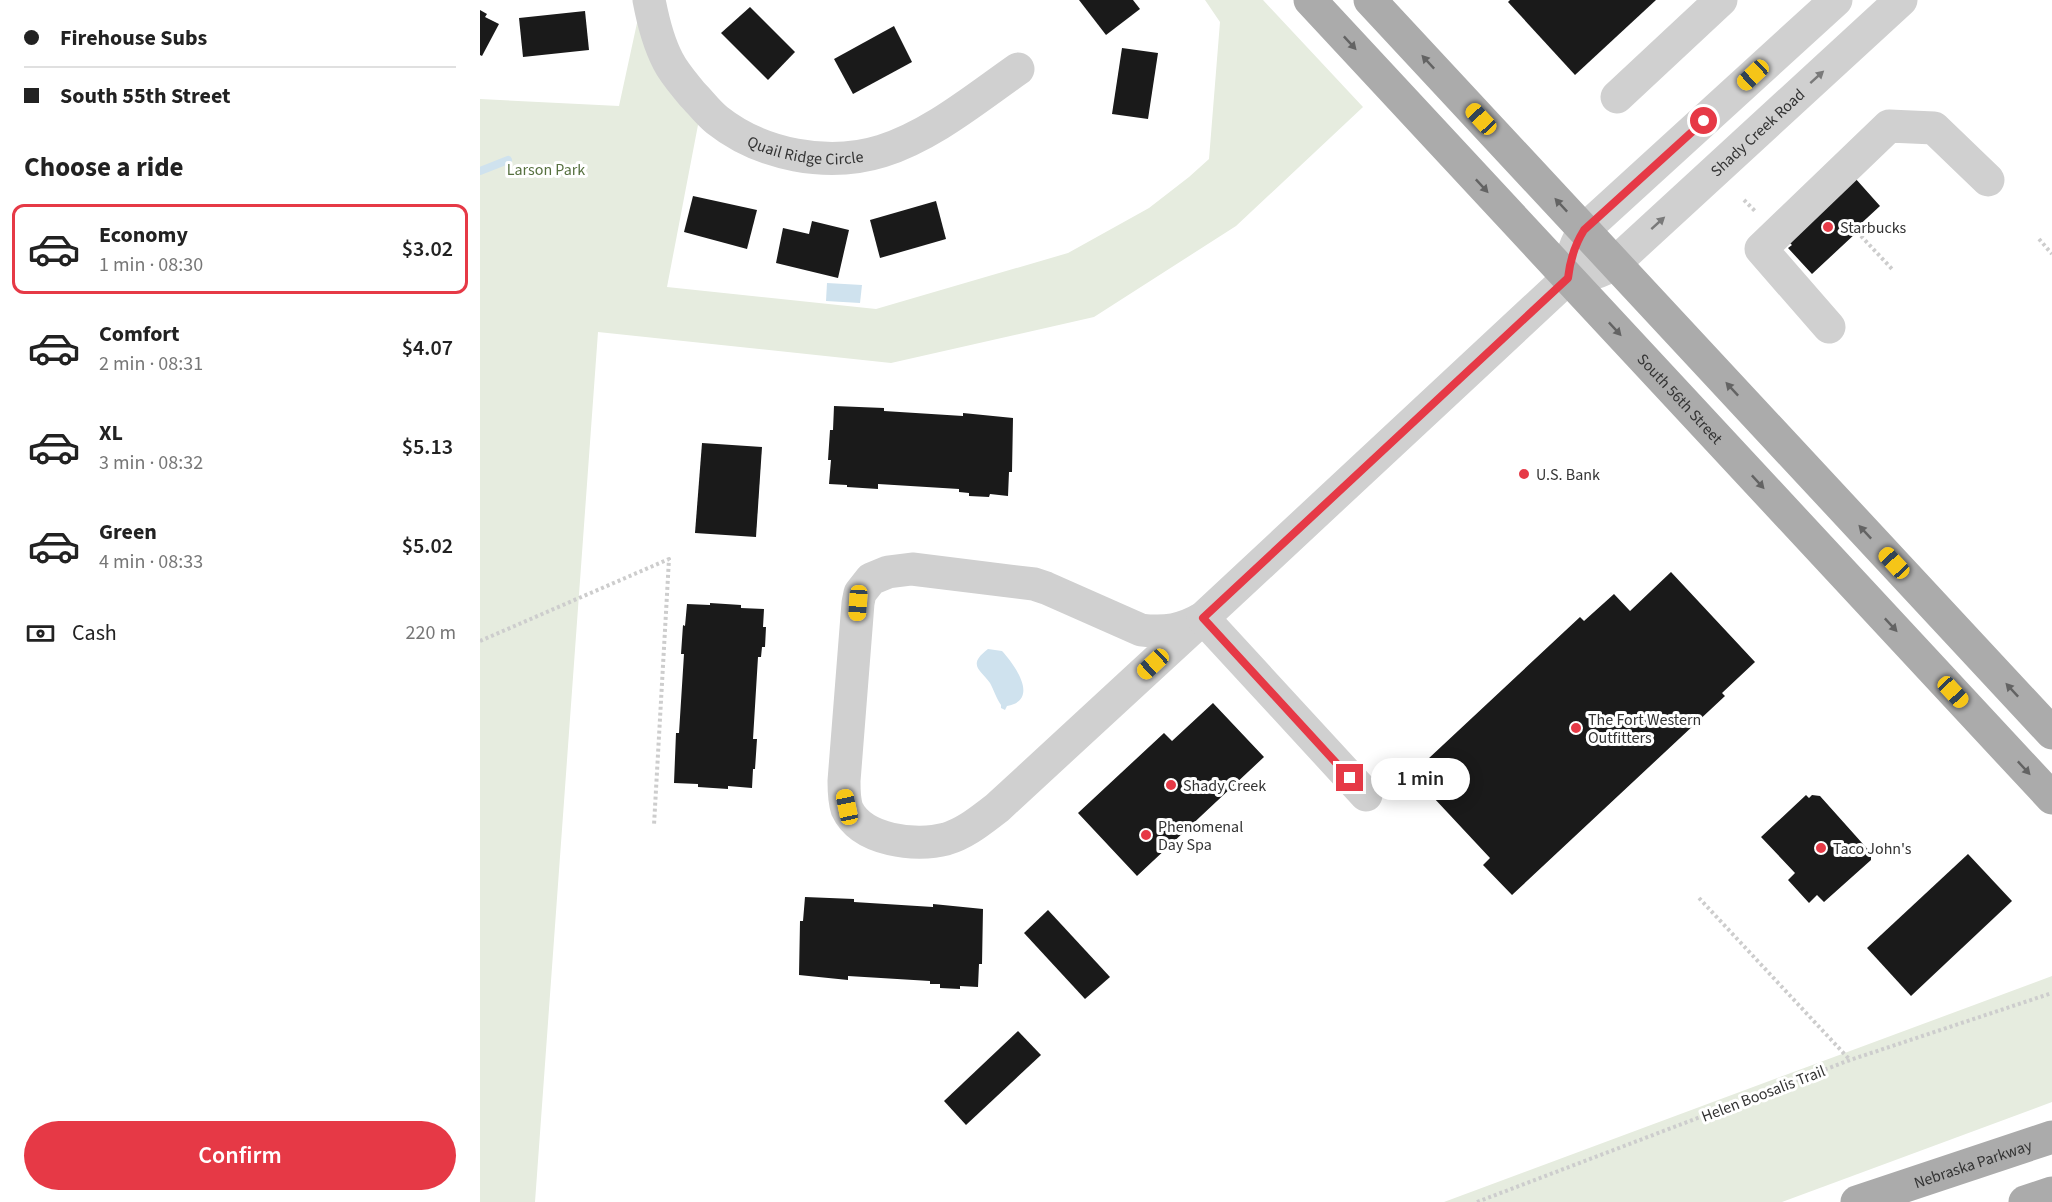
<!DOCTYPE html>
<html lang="en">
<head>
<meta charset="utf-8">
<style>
  body { margin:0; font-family:"Source Sans 3",sans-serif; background:#f6f6f6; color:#222; height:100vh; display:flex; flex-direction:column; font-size:22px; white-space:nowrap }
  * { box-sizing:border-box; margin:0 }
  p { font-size:20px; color:#767676 }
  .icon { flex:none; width:33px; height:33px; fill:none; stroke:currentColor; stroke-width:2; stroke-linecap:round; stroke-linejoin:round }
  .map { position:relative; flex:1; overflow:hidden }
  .panel { display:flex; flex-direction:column; background:#fff; width:480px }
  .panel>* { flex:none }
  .hud { display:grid; align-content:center; height:132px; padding:0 24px; background:#fff }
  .end { position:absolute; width:27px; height:27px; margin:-14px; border:8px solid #e63946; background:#fff; box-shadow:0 0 0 3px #fff }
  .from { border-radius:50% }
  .bubble { position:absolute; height:42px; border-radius:21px; background:#fff; box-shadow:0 3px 15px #0003; font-size:20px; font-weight:600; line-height:42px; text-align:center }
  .car { position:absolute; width:18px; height:36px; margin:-18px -9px; border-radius:8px; box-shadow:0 0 4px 2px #0007; background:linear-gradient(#f5c518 24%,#345 0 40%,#f5c518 0 76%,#345 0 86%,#f5c518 0) }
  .hud b { display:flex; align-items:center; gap:21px; height:57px; font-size:22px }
  .hud b+b { border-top:2px solid #e0e0e0 }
  .hud i { width:15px; height:15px; background:#222 }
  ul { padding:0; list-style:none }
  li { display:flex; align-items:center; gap:18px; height:90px; margin:0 12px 9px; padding:0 12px; border:3px solid transparent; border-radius:12px }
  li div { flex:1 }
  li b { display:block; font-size:22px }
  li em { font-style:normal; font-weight:600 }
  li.current { border-color:#e63946 }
  li>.icon { width:54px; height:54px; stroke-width:1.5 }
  h2 { padding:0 24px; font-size:27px; line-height:72px }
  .pay { display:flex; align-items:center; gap:15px; height:66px; padding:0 24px; font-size:22px }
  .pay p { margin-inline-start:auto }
  .action { display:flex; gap:12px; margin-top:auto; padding:12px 24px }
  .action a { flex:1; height:69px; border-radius:36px; background:#e63946; color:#fff; font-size:24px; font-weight:600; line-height:69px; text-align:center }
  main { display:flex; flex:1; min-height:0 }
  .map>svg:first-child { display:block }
  .green { fill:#e6ecdf }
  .water { fill:#cfe2ee }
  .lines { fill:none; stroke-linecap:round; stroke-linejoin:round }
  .stream { stroke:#cfe2ee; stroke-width:8 }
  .building { fill:#1a1a1a }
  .path { stroke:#cdcdcd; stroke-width:4; stroke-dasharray:3 3; stroke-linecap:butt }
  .minor { stroke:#d0d0d0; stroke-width:33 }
  .major { stroke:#ababab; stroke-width:33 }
  .oneway { fill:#636363 }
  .oneway2 { fill:#7a7a7a }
  .route { stroke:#e63946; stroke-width:8 }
  .poi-dot { fill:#e63946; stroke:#fff; stroke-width:2 }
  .labels { text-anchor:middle; stroke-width:6; stroke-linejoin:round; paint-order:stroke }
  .street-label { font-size:16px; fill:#333; stroke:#fff }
  .park-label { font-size:16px; fill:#56703f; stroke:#fff }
  .poi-label { font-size:16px; fill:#333; stroke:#fff; text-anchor:start }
</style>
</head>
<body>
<main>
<section class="panel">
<div class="hud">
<b><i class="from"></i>Firehouse Subs</b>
<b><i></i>South 55th Street</b>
</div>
<h2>Choose a ride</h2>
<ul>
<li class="current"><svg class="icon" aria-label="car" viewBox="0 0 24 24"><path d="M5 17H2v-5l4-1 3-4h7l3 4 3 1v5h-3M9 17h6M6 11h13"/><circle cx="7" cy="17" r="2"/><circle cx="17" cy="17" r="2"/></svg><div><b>Economy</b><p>1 min · 08:30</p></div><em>$3.02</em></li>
<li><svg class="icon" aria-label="car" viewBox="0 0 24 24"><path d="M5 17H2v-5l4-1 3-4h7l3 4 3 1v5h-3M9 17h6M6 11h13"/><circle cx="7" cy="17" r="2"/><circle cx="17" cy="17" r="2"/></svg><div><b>Comfort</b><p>2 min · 08:31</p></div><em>$4.07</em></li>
<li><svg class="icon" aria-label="car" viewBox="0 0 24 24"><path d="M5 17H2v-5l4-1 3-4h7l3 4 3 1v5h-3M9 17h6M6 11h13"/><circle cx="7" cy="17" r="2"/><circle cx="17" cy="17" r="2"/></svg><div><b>XL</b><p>3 min · 08:32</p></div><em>$5.13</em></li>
<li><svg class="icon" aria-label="car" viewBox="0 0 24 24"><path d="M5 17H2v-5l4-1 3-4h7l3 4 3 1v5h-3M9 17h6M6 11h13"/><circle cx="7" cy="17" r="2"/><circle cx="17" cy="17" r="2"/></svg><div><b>Green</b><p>4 min · 08:33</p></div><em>$5.02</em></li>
</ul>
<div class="pay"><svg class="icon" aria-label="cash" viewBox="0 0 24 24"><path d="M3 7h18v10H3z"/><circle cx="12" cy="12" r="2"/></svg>Cash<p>220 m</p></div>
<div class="action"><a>Confirm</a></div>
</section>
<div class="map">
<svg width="1572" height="1202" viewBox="0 0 1572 1202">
  <rect width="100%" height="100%" fill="#fff"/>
  <g class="green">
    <polygon points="162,0 222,104 187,287 396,309 588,253 669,208 709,177 729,159 740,22 725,0 783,0 883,107 756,226 614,317 411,363 118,332 55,1202 0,1202 0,99 139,106"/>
    <polygon points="1572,976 1572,1102 1302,1202 964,1202"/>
  </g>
  <g class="water">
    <polygon points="347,283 382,285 380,303 346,301"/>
    <path d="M508 649 522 651C535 665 560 700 527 706L525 710 521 708V705C516 698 514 690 510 683 500 669 487 665 508 649Z"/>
  </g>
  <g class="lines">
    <polyline class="stream" points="0,171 28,160"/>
  </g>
  <g class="building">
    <polygon points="599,0 653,0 660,9 626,35"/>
    <polygon points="1030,0 1176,0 1095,75 1028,2"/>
    <polygon points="270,7 315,52 288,80 241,33"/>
    <polygon points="0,10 7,14 5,17 19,24 2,56 0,55"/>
    <polygon points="105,11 109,50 43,57 39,18"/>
    <polygon points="414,26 432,62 373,94 354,59"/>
    <polygon points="642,48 678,53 668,119 632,114"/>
    <polygon points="1375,178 1400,206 1374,230 1376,233 1332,274 1308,248 1312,245 1309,242"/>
    <polygon points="213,196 277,210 267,249 204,232"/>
    <polygon points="456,201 466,239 400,258 390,220"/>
    <polygon points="332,221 369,230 358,278 296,263 303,228 329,234"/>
    <polygon points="354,406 404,408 404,411 483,416 483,413 533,418 532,472 529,472 528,496 510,494 509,497 489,496 489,493 479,492 479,489 398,484 398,489 367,487 367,485 349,484 351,460 348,460 350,430 353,430"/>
    <polygon points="222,443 282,447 276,537 215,533"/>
    <polygon points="1191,572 1275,662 1242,693 1245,696 1032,895 1003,865 1010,858 953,797 956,795 939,776 952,764 948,759 1100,617 1104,621 1134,594 1150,611"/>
    <polygon points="230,603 261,605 261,608 284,609 283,627 286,627 285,647 282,647 281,657 278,657 273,739 277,739 275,769 273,769 272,788 248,786 248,789 218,787 218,784 194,783 196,733 199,733 204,654 201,654 203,625 205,626 207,604 230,605"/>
    <polygon points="733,703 784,757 657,876 598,813 684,733 692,741"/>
    <polygon points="1326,795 1329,798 1332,795 1340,796 1391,853 1391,860 1344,902 1337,895 1329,903 1308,880 1315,873 1281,837"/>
    <polygon points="1488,854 1532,901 1431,996 1387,948"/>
    <polygon points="325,897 374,899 374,902 453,907 453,904 503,909 502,964 499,964 498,987 480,986 480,989 460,988 460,984 450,984 450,981 368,976 368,980 319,975 320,921 323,921"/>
    <polygon points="568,910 630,977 605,999 544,933"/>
    <polygon points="538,1031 561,1055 486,1125 464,1101"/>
  </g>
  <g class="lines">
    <g class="path">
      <polyline points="1264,200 1276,212"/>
      <polyline points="1381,236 1412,269"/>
      <polyline points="1559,239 1572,254"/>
      <polyline points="0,641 189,559 174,825"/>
      <polyline points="1219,898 1370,1060"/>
      <polyline points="997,1202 1370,1060 1572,993"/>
    </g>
    <g class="minor">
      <path id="s1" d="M169 0C173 21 178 42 188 61 194 73 204 84 212 94 220 102 228 113 237 120 281 155 348 168 402 151 452 135 495 99 538 69"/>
      <polyline points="1137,97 1241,0"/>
      <path d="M1088 278C1090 260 1094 246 1104 230L1356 0"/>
      <polyline points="1349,327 1281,249 1409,126 1454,128 1508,180"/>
      <path id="s2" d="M723 618 517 808C501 820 486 833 466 839 436 847 382 841 367 809 364 800 364 791 364 781L378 603 380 593 391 579 408 572 432 569 554 584 566 588 661 630C685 633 703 630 723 618L1088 278C1106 276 1120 273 1135 263L1421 0"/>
      <polyline points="723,618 886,795"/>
    </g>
    <g class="major">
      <path id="s3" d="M830 0 1572 798"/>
      <polyline points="890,0 1572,733"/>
      <path id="s4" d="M1377 1202 1572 1137"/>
      <polyline points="1545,1202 1572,1193"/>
    </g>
  </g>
  <defs><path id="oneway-solid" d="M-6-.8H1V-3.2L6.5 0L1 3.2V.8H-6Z" transform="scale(1.5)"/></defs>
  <g class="oneway">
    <use href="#oneway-solid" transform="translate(870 43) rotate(47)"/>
    <use href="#oneway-solid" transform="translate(948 62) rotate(-133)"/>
    <use href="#oneway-solid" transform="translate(1002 186) rotate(47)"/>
    <use href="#oneway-solid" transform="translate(1081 205) rotate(-133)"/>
    <use href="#oneway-solid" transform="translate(1135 329) rotate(47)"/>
    <use href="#oneway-solid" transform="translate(1252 389) rotate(-133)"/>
    <use href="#oneway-solid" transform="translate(1278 482) rotate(47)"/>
    <use href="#oneway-solid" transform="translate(1385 532) rotate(-133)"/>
    <use href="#oneway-solid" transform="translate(1411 625) rotate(47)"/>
    <use href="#oneway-solid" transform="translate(1532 690) rotate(-133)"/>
    <use href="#oneway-solid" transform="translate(1544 768) rotate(47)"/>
  </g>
  <g class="oneway2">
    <use href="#oneway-solid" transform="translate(1337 77) rotate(-42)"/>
    <use href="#oneway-solid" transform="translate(1178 223) rotate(-42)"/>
  </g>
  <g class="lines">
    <path class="route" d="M870 778 723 618 1088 278C1090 260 1094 246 1104 230L1224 121"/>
  </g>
  <g class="poi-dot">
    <circle cx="1348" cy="227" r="6"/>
    <circle cx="1044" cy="474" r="6"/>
    <circle cx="1096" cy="728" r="6"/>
    <circle cx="691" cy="785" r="6"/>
    <circle cx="666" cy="835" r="6"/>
    <circle cx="1341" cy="848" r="6"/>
  </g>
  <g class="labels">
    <g class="street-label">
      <text dy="6" stroke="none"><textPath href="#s2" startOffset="1774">Shady Creek Road</textPath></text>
      <text dy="6" stroke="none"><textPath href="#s1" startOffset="237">Quail Ridge Circle</textPath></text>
      <text dy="6" stroke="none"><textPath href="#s3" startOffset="544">South 56th Street</textPath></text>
      <text transform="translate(1283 1093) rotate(-21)" y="6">Helen Boosalis Trail</text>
      <text dy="6" stroke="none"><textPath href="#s4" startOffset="122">Nebraska Parkway</textPath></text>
    </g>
    <g class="park-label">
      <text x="66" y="175">Larson Park</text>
    </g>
    <g class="poi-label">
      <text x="1360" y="233">Starbucks</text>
      <text x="1056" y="480">U.S. Bank</text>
      <text x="1108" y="725">The Fort Western<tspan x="1108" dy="18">Outfitters</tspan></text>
      <text x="703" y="791">Shady Creek</text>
      <text x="678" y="832">Phenomenal<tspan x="678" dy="18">Day Spa</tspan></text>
      <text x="1353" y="854">Taco John's</text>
    </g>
  </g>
</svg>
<i class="end from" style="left:1224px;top:121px"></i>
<i class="end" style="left:870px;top:778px"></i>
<div class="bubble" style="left:891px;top:758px;width:99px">1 min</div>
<i class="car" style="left:1273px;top:75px;rotate:227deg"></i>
<i class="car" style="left:1001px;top:119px;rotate:317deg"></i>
<i class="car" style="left:1414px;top:563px;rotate:317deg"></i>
<i class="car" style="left:378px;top:603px;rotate:184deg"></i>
<i class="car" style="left:673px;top:664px;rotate:227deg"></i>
<i class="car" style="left:1473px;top:692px;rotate:137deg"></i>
<i class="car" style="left:367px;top:807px;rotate:348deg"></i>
</div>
</main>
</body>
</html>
